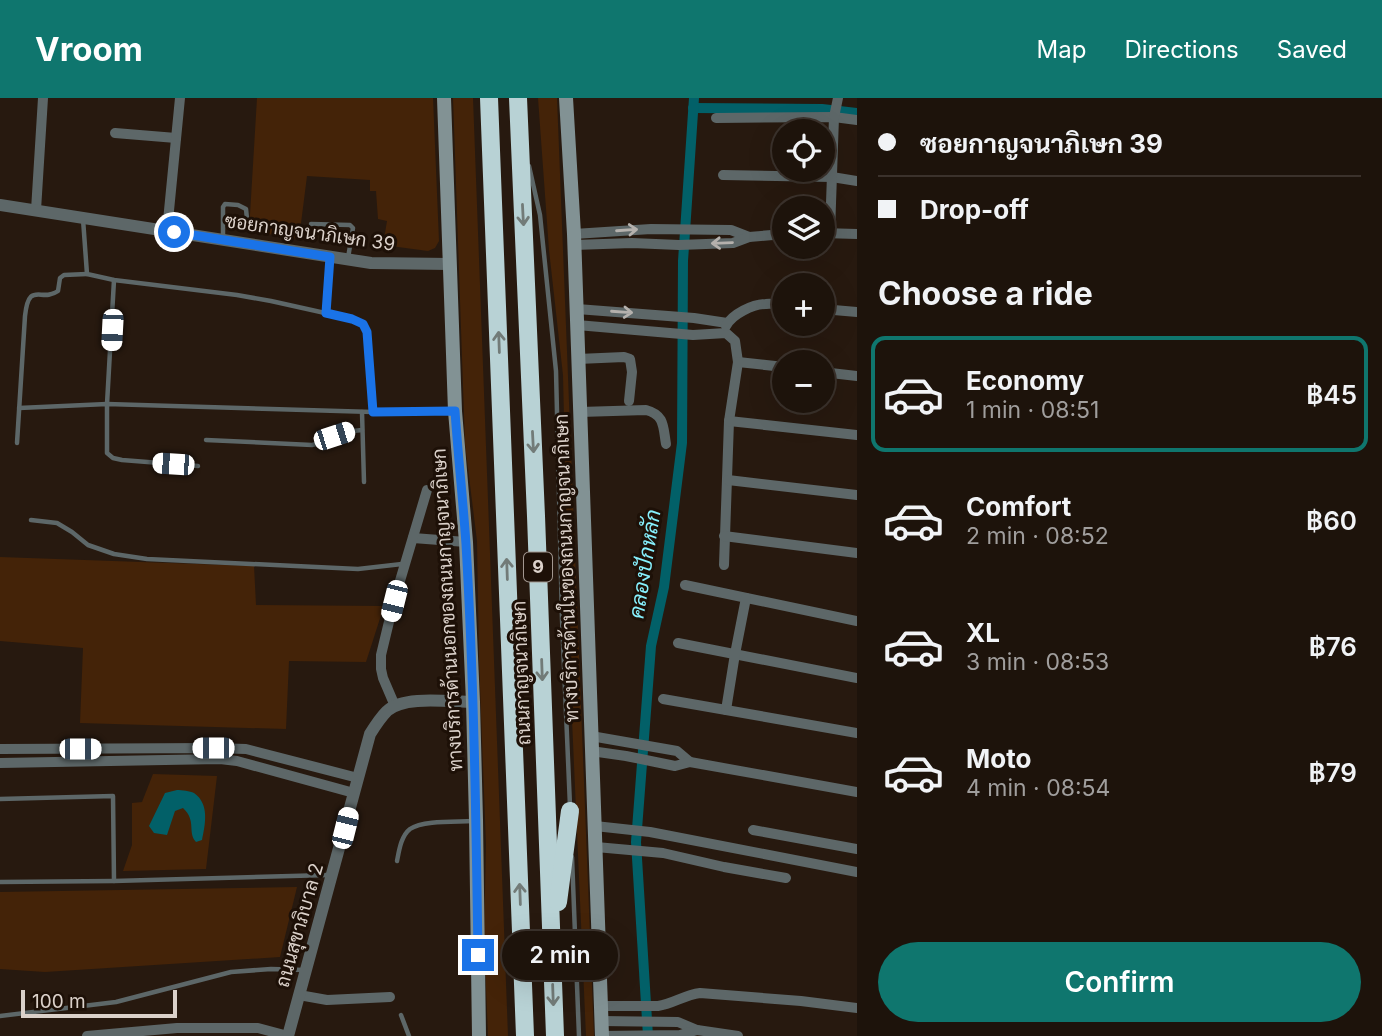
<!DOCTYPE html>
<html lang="en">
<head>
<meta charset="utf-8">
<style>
  body { margin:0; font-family:Inter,Sarabun,sans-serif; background:#251c14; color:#f1f3f6; height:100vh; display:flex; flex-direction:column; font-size:26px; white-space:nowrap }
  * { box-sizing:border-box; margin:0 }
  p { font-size:23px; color:#a09e9d }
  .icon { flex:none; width:38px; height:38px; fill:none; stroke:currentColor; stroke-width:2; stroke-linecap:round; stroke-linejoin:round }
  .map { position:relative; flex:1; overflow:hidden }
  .drawer { display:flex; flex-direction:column; background:#1d130b; width:525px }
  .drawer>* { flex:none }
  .banner { display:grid; align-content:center; height:154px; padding:0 21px; background:#1d130b }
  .fabs { position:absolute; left:772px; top:21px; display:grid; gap:14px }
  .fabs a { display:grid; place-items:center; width:63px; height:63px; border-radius:50%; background:#1d130b; box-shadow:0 7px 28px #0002,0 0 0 2px #3b322c; font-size:35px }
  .scale { position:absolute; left:21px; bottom:18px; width:156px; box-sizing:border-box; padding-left:7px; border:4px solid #dbd1ca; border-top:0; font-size:19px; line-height:24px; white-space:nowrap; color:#dbd1ca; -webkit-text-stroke:5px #1d1007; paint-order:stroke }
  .end { position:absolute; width:32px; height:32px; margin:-16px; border:9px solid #1a73e8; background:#fff; box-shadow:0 0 0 4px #fff }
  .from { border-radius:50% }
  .bubble { position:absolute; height:49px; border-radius:24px; background:#1d130b; box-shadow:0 7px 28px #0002,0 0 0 2px #3b322c; font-size:23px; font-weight:600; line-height:49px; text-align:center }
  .car { position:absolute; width:21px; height:42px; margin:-21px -10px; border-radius:9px; box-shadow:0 0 5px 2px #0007; background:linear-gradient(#fff 24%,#345 0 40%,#fff 0 76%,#345 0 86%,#fff 0) }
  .banner b { display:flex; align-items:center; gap:24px; height:66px; font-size:26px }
  .banner b+b { border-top:2px solid #3b322c }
  .banner i { width:18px; height:18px; background:#f1f3f6 }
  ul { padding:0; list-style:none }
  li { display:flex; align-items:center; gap:21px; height:116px; margin:0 14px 10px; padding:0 7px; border:4px solid transparent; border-radius:14px }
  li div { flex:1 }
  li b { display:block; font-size:26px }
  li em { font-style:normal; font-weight:600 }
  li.current { border-color:#0f766e }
  li>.icon { width:63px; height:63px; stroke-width:1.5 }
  h2 { padding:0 21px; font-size:32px; line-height:84px }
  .cta { display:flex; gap:14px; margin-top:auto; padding:14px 21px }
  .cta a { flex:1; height:80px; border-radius:42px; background:#0f766e; color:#fff; font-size:28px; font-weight:600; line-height:80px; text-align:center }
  header { display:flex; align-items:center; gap:42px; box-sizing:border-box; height:98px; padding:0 35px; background:#0f766e; color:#fff }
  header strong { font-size:33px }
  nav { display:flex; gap:38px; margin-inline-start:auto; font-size:24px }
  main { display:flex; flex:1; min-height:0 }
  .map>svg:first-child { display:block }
  .green { fill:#442308 }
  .water { fill:#026068 }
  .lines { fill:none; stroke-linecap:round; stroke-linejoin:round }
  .canal { stroke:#026068; stroke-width:10 }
  .service { stroke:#5d6768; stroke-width:4.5 }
  .minor { stroke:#5d6768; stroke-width:10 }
  .tertiary { stroke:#5d6768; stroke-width:12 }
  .secondary { stroke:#829294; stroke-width:14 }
  .motorway { stroke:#b8d2d5; stroke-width:18 }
  .oneway { stroke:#727b78 }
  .oneway2 { stroke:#b5b1ad }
  .route { stroke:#1a73e8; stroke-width:9 }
  .labels { text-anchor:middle; stroke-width:6; stroke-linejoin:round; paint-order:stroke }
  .shield { fill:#1d1007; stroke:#a29790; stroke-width:2 }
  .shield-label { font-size:18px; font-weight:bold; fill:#dbd1ca }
  .street-label { font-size:19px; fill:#dbd1ca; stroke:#1d1007 }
  .water-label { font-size:21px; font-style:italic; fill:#87f1fe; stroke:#1d1007 }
</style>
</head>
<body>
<header>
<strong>Vroom</strong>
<nav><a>Map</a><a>Directions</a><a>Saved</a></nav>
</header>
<main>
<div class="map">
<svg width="857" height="938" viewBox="0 0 857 938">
  <rect width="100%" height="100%" fill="#27190f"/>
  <g class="green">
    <polygon points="257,0 433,0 439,143 435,150 428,153 383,147 387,123 378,121 376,93 370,93 370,82 307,78 299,141 249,133"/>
    <polygon points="453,0 473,0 508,938 488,938 484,840 486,747 479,562 477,443 465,346"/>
    <polygon points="538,0 557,0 594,938 586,938 570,576 563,277 549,152"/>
    <polygon points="0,459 254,468 256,507 384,508 366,564 289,563 286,631 80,625 83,550 0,543"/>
    <polygon points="153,676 217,678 206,771 123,773 132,747 132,705 142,704"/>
    <polygon points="297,789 280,859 45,874 0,871 0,794"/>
  </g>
  <path class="water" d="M177 692C182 692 190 693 194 695 210 706 205 727 202 742L196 744C187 734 197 723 183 710L175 713 167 737 154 735 149 728 165 695Z"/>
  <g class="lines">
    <g class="canal">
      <polyline points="693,10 822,11 857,15"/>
      <polyline points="648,938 636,744 651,548 664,489 682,345 683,163 694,0"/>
    </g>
    <g class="service">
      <polyline points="529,68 540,117 556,273 562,521 570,708"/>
      <polyline points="83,121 87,176 114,182 237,197 271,203 352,221 363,226 367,234 373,314"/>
      <polyline points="311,126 350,127 353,130 348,160"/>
      <path d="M223 141V109L225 106 238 107 246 111 247 121C240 127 231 123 223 121"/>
      <polyline points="114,182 107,306 107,355 113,360 122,362 198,368"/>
      <polyline points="326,215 330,160"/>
      <polyline points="19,310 107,306 373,314 454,313"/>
      <polyline points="362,314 364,384"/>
      <path d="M206 342 312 347C321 346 326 341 334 338 343 334 352 333 362 332"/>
      <path d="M17 345 25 218C29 182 41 205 58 193L60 180 64 177 87 176"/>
      <polyline points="31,422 57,425 72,434 88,447 114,456 147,461 358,471 402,466"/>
      <polyline points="0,701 113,698 114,783"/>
      <polyline points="572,759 579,938"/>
      <path d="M397 763C399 753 401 738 410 731 423 722 456 724 472 723"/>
      <polyline points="0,784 114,783 328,777"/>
      <polyline points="401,917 409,938"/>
      <polyline points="0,918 116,904 231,874 271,871 305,872"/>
    </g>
    <g class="minor">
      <polyline points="716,20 834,19 857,22"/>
      <polyline points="115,35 176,40"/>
      <polyline points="723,77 832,79 857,83"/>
      <polyline points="36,112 43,0"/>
      <polyline points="167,133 180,0"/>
      <polyline points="830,134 834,19 838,0"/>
      <polyline points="822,135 857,136"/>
      <polyline points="574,136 651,131 731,132 749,139"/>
      <polyline points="574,147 632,145 679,147 733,145 749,139 784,136"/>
      <polyline points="577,211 694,220 727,225"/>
      <polyline points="822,211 857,214"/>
      <polyline points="577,227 693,237 726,235 735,243 738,264 729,323 724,467"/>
      <path d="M726 228C732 216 753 206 766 206 772 205 778 207 784 207"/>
      <polyline points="578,261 624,259 630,261 632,274 629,303"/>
      <polyline points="738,264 784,269"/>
      <polyline points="822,274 857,278"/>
      <path d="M580 314 646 312C665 317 663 329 666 346"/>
      <polyline points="729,323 857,337"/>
      <polyline points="728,382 857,397"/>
      <polyline points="724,438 857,455"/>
      <polyline points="413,440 466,444"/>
      <polyline points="685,487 857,523"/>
      <polyline points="678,545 857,580"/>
      <polyline points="663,601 857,635"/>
      <polyline points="395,608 383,580 381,571 381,557 394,503 427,392"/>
      <polyline points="726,612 735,556 746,500"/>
      <polyline points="591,638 677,653 690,664"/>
      <polyline points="0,651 213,650 246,651 358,680"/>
      <polyline points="591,653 626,658 675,668 690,664 857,694"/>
      <polyline points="0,665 220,661 237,663 354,695"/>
      <polyline points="595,728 650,734 857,774"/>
      <polyline points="753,732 857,751"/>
      <polyline points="596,749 663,755 724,769 786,780"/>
      <polyline points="299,897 327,902 390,899"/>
      <path d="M601 908H658C673 906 684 897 700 895L801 903 857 910"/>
      <polyline points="601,923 678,924 697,932 738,938"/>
      <polyline points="87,938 177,930 258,930 288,938"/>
      <polyline points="602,938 680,937 697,932"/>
    </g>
    <g class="tertiary">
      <polyline points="0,107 371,165 450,166"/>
      <path d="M288 938 370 636C375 628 380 620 387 613 404 597 450 604 473 604"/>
    </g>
    <g class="secondary">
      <polyline points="444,0 455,313 466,444 473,604 476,722 479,938"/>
      <polyline points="566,0 574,136 602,938"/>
    </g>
    <g class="motorway">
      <polyline points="489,0 525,938"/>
      <polyline points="518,0 536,418 555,938"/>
      <polyline points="558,804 570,713"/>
    </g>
  </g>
  <defs><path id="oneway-shaft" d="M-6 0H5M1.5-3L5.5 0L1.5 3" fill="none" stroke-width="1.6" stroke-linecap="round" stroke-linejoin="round" transform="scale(1.75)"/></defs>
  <g class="oneway">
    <use href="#oneway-shaft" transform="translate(523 117) rotate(87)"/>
    <use href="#oneway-shaft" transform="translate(499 244) rotate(-92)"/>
    <use href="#oneway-shaft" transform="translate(533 344) rotate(87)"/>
    <use href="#oneway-shaft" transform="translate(507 471) rotate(-92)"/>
    <use href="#oneway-shaft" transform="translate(542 572) rotate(88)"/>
    <use href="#oneway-shaft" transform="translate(520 796) rotate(-92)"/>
    <use href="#oneway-shaft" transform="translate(553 897) rotate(88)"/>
  </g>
  <g class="oneway2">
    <use href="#oneway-shaft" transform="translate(627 132) rotate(-4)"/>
    <use href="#oneway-shaft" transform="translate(722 145) rotate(178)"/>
    <use href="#oneway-shaft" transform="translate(622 214) rotate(4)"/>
  </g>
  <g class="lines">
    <path class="route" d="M174 134 330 159 326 215 352 221 363 226 367 234 373 314 455 313C458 357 463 402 466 446 474 583 476 720 478 857"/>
  </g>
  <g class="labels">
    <rect class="shield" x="524" y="454.5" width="28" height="29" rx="5"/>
    <g class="shield-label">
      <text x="538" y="475">9</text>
    </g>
    <g class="street-label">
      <text transform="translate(310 134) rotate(8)" y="7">ซอยกาญจนาภิเษก 39</text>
      <text transform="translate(566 470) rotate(-92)" y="7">ทางบริการด้านในของถนนกาญจนาภิเษก</text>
      <text transform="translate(447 512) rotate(-93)" y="7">ทางบริการด้านนอกของถนนกาญจนาภิเษก</text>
      <text transform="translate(521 575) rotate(-92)" y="7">ถนนกาญจนาภิเษก</text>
      <text transform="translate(299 827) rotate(-74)" y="7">ถนนสุขาภิบาล 2</text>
    </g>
    <g class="water-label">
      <text transform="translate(645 466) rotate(-81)" y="7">คลองปักหลัก</text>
    </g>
  </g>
</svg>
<div class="fabs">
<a><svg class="icon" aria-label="locate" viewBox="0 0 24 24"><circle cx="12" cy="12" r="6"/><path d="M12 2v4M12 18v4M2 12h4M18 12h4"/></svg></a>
<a><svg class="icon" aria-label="layers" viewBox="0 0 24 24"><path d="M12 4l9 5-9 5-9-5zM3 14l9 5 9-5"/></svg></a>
<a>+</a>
<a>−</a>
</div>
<div class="scale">100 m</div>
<i class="end from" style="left:174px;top:134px"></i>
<i class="end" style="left:478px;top:857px"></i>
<div class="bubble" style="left:502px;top:833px;width:116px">2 min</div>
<i class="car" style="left:112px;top:232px;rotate:183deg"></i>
<i class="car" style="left:334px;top:338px;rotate:72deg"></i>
<i class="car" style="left:173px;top:366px;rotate:274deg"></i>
<i class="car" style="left:394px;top:503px;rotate:194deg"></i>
<i class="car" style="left:213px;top:650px;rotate:270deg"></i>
<i class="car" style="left:80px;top:651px;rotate:90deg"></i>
<i class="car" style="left:345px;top:730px;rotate:14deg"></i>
</div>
<section class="drawer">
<div class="banner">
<b><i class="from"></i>ซอยกาญจนาภิเษก 39</b>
<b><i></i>Drop-off</b>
</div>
<h2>Choose a ride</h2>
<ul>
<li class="current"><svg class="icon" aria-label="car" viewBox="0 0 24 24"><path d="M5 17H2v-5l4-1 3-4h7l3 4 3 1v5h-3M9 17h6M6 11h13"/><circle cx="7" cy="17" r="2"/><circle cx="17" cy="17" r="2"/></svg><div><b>Economy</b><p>1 min · 08:51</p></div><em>฿45</em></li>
<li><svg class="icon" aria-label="car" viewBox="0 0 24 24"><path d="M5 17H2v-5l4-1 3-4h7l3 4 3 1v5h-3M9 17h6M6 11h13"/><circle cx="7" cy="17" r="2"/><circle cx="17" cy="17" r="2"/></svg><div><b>Comfort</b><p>2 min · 08:52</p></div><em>฿60</em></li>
<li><svg class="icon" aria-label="car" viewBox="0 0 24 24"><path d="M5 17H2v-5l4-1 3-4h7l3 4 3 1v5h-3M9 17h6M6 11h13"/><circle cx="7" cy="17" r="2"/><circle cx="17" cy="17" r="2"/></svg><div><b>XL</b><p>3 min · 08:53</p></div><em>฿76</em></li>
<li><svg class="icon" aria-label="car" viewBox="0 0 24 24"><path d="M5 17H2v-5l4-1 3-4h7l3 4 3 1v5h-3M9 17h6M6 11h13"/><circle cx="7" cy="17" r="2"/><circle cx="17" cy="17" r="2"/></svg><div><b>Moto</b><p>4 min · 08:54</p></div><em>฿79</em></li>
</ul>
<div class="cta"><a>Confirm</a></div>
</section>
</main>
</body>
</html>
